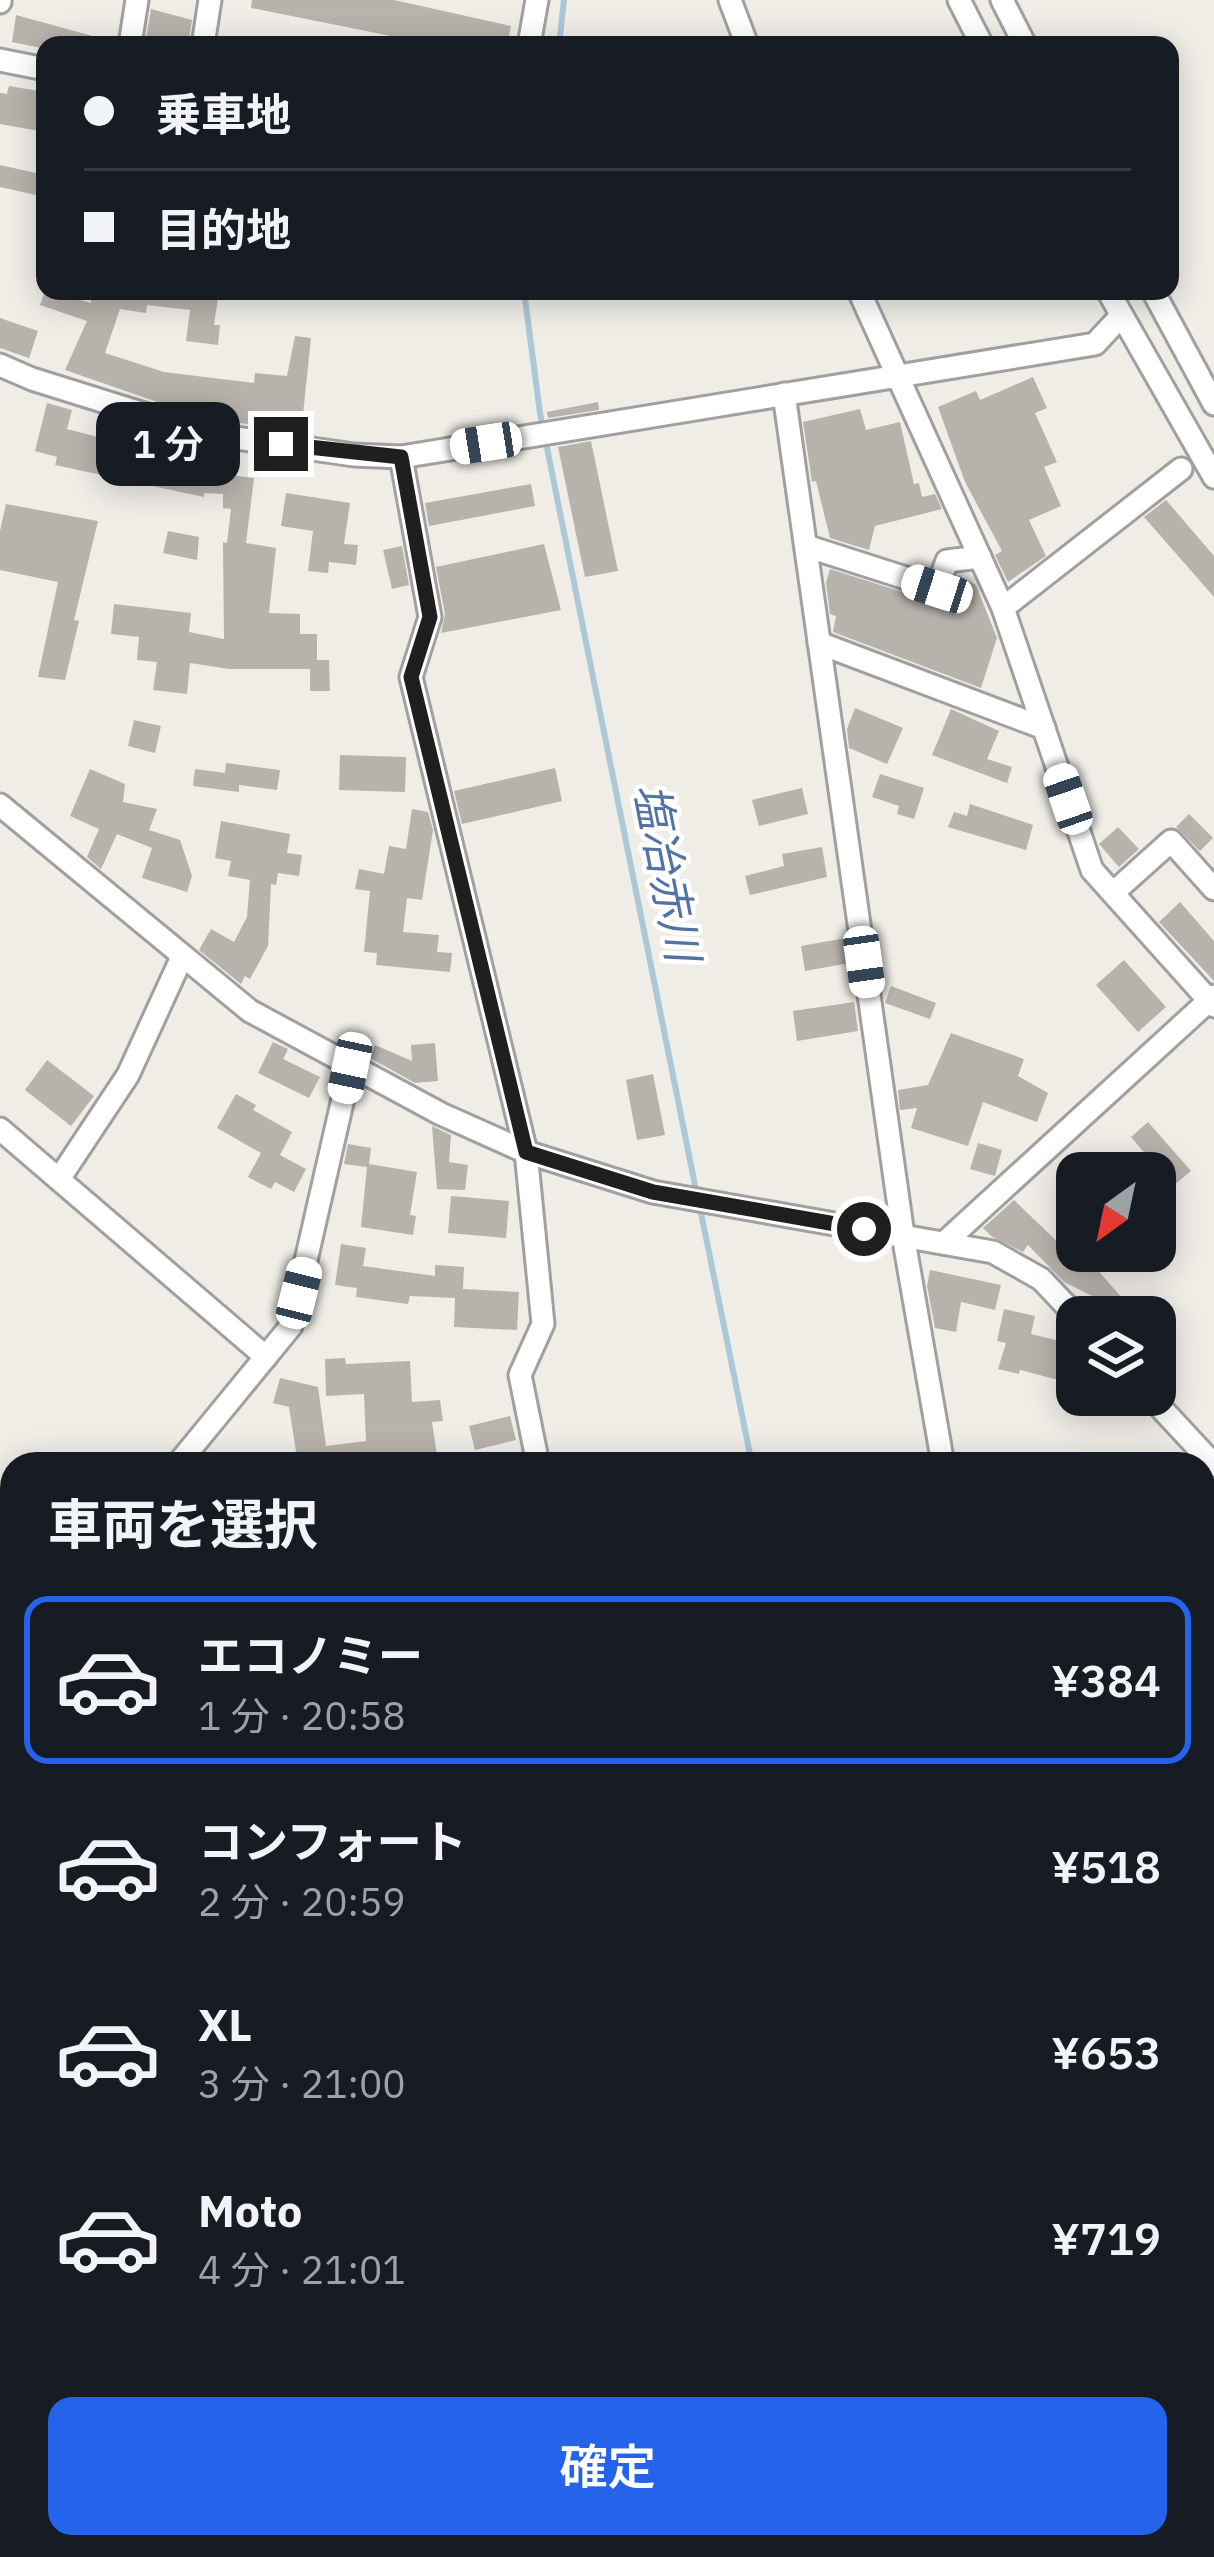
<!DOCTYPE html>
<html lang="ja">
<head>
<meta charset="utf-8">
<style>
  body { margin:0; font-family:"IBM Plex Sans","Noto Sans JP",sans-serif; background:#20242c; color:#f1f3f6; height:100vh; display:flex; flex-direction:column; font-size:45px; white-space:nowrap }
  * { box-sizing:border-box; margin:0 }
  p { font-size:39px; color:#9ea1a6 }
  .icon { flex:none; width:66px; height:66px; fill:none; stroke:currentColor; stroke-width:2; stroke-linecap:round; stroke-linejoin:round }
  .map { position:relative; flex:1; overflow:hidden }
  .side { position:absolute; left:0px; top:1452px; width:1215px; height:1107px; display:flex; flex-direction:column; background:#171b24; border-radius:36px 36px 0 0; box-shadow:0 6px 30px #0003 }
  .side>* { flex:none }
  .hud { position:absolute; left:36px; top:36px; width:1143px; height:264px; border-radius:24px; box-shadow:0 6px 30px #0003; display:grid; align-content:center; height:264px; padding:0 48px; background:#171b24 }
  .needle { width:78px; rotate:213deg }
  .tools { position:absolute; left:1056px; top:1152px; display:grid; gap:24px }
  .tools a { display:grid; place-items:center; width:120px; height:120px; border-radius:24px; background:#171b24; box-shadow:0 6px 30px #0003; font-size:60px }
  .end { position:absolute; width:54px; height:54px; margin:-27px; border:15px solid #1f1f1f; background:#fff; box-shadow:0 0 0 6px #fff }
  .from { border-radius:50% }
  .bubble { position:absolute; height:84px; border-radius:24px; background:#171b24; box-shadow:0 6px 30px #0003; font-size:39px; font-weight:600; line-height:84px; text-align:center }
  .car { position:absolute; width:36px; height:72px; margin:-36px -18px; border-radius:15px; box-shadow:0 0 9px 3px #0007; background:linear-gradient(#fff 24%,#345 0 40%,#fff 0 76%,#345 0 86%,#fff 0) }
  .hud b { display:flex; align-items:center; gap:42px; height:114px; font-size:45px }
  .hud b+b { border-top:3px solid #363941 }
  .hud i { width:30px; height:30px; background:#f1f3f6 }
  ul { padding:0; list-style:none }
  li { display:flex; align-items:center; gap:36px; height:168px; margin:0 24px 18px; padding:0 24px; border:6px solid transparent; border-radius:24px }
  li div { flex:1 }
  li b { display:block; font-size:45px }
  li em { font-style:normal; font-weight:600 }
  li.current { border-color:#2563eb }
  li>.icon { width:108px; height:108px; stroke-width:1.5 }
  h2 { padding:0 48px; font-size:54px; line-height:144px }
  .primary-button { display:flex; gap:24px; margin-top:auto; padding:24px 48px }
  .primary-button a { flex:1; height:138px; border-radius:24px; background:#2563eb; color:#fff; font-size:48px; font-weight:600; line-height:138px; text-align:center }
  .map>svg:first-child { display:block }
  .lines { fill:none; stroke-linecap:round; stroke-linejoin:round }
  .stream { stroke:#aac8d8; stroke-width:6 }
  .building { fill:#b8b2ac }
  .street-casing { stroke:#a0a0a0; stroke-width:27 }
  .street { stroke:#fff; stroke-width:21 }
  .rail { stroke:#6d6d6d; stroke-width:6; stroke-dasharray:24 24; stroke-linecap:butt }
  .route { stroke:#1f1f1f; stroke-width:15 }
  .labels { text-anchor:middle; stroke-width:9; stroke-linejoin:round; paint-order:stroke }
  .water-label { font-size:45px; font-style:italic; fill:#5473a5; stroke:#fff }
</style>
</head>
<body>
<div class="map">
<svg width="1214" height="2557" viewBox="0 0 1214 2557">
  <rect width="100%" height="100%" fill="#efede6"/>
  <g class="lines">
    <g class="stream">
      <polyline points="559,45 564,0"/>
      <polyline points="524,291 540,413 697,1195"/>
      <polyline points="700,1208 752,1464"/>
      <polyline points="1203,2533 1214,2536"/>
      <polyline points="1003,2557 1008,2547"/>
    </g>
  </g>
  <g class="building">
    <polygon points="252,0 394,0 511,26 507,45 394,45 396,37 251,8"/>
    <polygon points="151,9 192,20 188,45 146,39"/>
    <polygon points="16,15 107,40 106,45 41,48 12,42"/>
    <polygon points="9,86 45,92 45,132 0,124 0,93 7,94"/>
    <polygon points="0,165 45,175 45,197 0,187"/>
    <polygon points="45,291 91,303 92,291 219,291 214,325 220,325 218,345 186,341 190,310 147,305 146,313 120,309 105,353 164,372 254,383 255,373 287,376 295,336 311,338 303,414 277,411 275,428 211,419 204,417 205,410 166,405 65,370 87,321 40,305"/>
    <polygon points="0,318 38,331 29,358 0,348"/>
    <polygon points="1033,377 1047,408 1035,413 1057,462 1044,467 1061,506 1029,520 1046,556 1008,582 995,555 1002,551 965,482 938,407 976,391 980,400"/>
    <polygon points="598,402 599,410 548,418 547,412"/>
    <polygon points="47,403 72,410 67,429 147,450 146,456 192,464 191,470 254,478 246,543 276,548 269,613 300,614 300,634 317,634 317,660 329,660 330,691 310,691 310,669 229,669 190,663 187,694 153,690 157,662 137,660 139,637 111,634 114,604 191,613 189,632 224,639 223,542 227,543 231,509 223,508 223,494 204,493 204,497 55,465 57,457 35,451"/>
    <polygon points="860,409 866,430 900,422 914,484 919,483 922,497 935,494 942,509 875,526 869,550 830,538 816,481 812,482 803,422"/>
    <polygon points="591,441 618,571 585,577 558,447"/>
    <polygon points="531,484 535,506 429,526 425,503"/>
    <polygon points="286,493 350,503 344,544 358,545 356,565 329,562 328,573 308,571 313,531 281,526"/>
    <polygon points="1166,500 1214,556 1214,597 1144,517"/>
    <polygon points="6,504 98,521 74,620 79,621 65,680 38,677 58,582 0,570 0,531"/>
    <polygon points="168,531 199,537 197,560 163,553"/>
    <polygon points="544,544 561,610 441,633 445,614 436,567"/>
    <polygon points="402,546 409,585 392,589 383,550"/>
    <polygon points="830,569 934,602 943,603 948,599 958,575 976,585 997,638 981,688 833,632 836,616 830,614 826,583"/>
    <polygon points="855,708 903,728 887,764 849,748 847,729"/>
    <polygon points="951,709 999,731 987,759 1012,767 1007,783 932,755"/>
    <polygon points="134,720 161,726 155,753 128,746"/>
    <polygon points="340,755 406,757 405,792 339,790"/>
    <polygon points="226,763 280,770 277,790 239,785 239,792 193,786 195,769 225,773"/>
    <polygon points="555,768 562,801 462,824 454,791"/>
    <polygon points="90,769 125,784 123,802 157,809 149,830 180,840 192,876 187,892 142,878 152,848 117,834 101,869 87,857 99,829 70,816"/>
    <polygon points="880,774 924,788 914,819 897,814 899,806 872,797"/>
    <polygon points="802,788 808,814 759,826 752,800"/>
    <polygon points="970,804 1033,825 1026,850 948,827 954,812 967,816"/>
    <polygon points="412,809 428,812 433,830 422,900 407,898 403,932 439,935 437,952 452,953 450,972 376,965 377,953 364,952 370,891 355,889 359,869 384,874 389,846 406,849"/>
    <polygon points="1189,814 1213,838 1200,851 1176,827"/>
    <polygon points="221,821 290,834 287,853 302,855 299,876 278,873 276,885 271,884 268,946 250,979 245,976 241,984 199,950 211,929 234,942 247,917 250,880 228,876 231,861 215,858"/>
    <polygon points="1118,827 1139,849 1119,867 1099,844"/>
    <polygon points="822,847 827,877 750,895 745,876 784,866 782,854"/>
    <polygon points="1180,902 1214,941 1214,981 1159,922"/>
    <polygon points="846,938 849,963 805,971 801,946"/>
    <polygon points="1124,960 1166,1007 1138,1032 1096,985"/>
    <polygon points="891,986 936,1003 930,1019 885,1003"/>
    <polygon points="854,1002 858,1031 797,1041 793,1011"/>
    <polygon points="951,1033 1024,1059 1018,1076 1048,1093 1037,1122 983,1102 968,1146 911,1128 917,1108 900,1110 898,1090 928,1085"/>
    <polygon points="273,1042 288,1049 283,1059 320,1077 309,1098 258,1073"/>
    <polygon points="435,1043 438,1081 415,1083 370,1058 375,1045 412,1061 411,1045"/>
    <polygon points="47,1060 94,1096 71,1126 25,1090"/>
    <polygon points="653,1074 665,1135 637,1140 626,1080"/>
    <polygon points="236,1094 256,1105 253,1110 292,1132 280,1155 306,1169 294,1192 275,1182 271,1189 248,1177 261,1153 217,1128"/>
    <polygon points="1148,1122 1191,1171 1173,1186 1131,1137"/>
    <polygon points="432,1126 451,1135 449,1162 468,1165 465,1190 437,1189"/>
    <polygon points="978,1143 1002,1150 995,1176 970,1169"/>
    <polygon points="348,1144 371,1148 369,1164 417,1172 410,1215 416,1216 413,1235 361,1227 367,1167 344,1164"/>
    <polygon points="451,1196 509,1201 506,1238 448,1233"/>
    <polygon points="1014,1200 1088,1271 1094,1266 1139,1317 1108,1317 1112,1306 1064,1282 1028,1245 1023,1252 991,1236 983,1228"/>
    <polygon points="341,1244 366,1248 363,1266 435,1276 435,1265 464,1267 463,1289 519,1292 517,1330 454,1327 455,1298 410,1296 408,1304 356,1297 357,1288 335,1285"/>
    <polygon points="930,1270 1001,1285 995,1310 961,1302 956,1332 935,1328 927,1286"/>
    <polygon points="1004,1309 1035,1316 1031,1334 1077,1345 1074,1384 1020,1370 1019,1374 998,1369 1006,1343 997,1341"/>
    <polygon points="345,1358 346,1364 410,1361 412,1402 440,1400 443,1421 432,1422 437,1455 412,1459 413,1464 298,1464 289,1407 273,1403 280,1378 318,1387 326,1446 366,1441 364,1394 326,1396 325,1359"/>
    <polygon points="510,1416 516,1440 475,1450 469,1426"/>
  </g>
  <g class="lines">
    <g class="street-casing">
      <g id="street">
        <polyline points="730,0 747,45"/>
        <polyline points="959,0 982,45"/>
        <polyline points="1002,0 1025,45"/>
        <polyline points="0,2 0,0"/>
        <polyline points="130,45 137,0"/>
        <polyline points="203,45 210,0"/>
        <polyline points="529,45 537,0"/>
        <polyline points="0,60 45,69"/>
        <polyline points="859,291 1003,608 1092,870 1214,1006"/>
        <polyline points="1108,291 1214,477"/>
        <polyline points="1153,291 1214,404"/>
        <polyline points="0,365 32,379 208,434 354,455 401,457 1095,344 1121,316"/>
        <polyline points="784,394 903,1235 943,1464"/>
        <polyline points="401,457 430,617 411,677 526,1152 543,1324 520,1375 538,1464"/>
        <polyline points="806,546 937,588 947,561 980,557"/>
        <polyline points="1003,608 1181,469"/>
        <polyline points="819,643 1044,728"/>
        <polyline points="0,805 250,1011 441,1114 526,1152 653,1192 993,1252 1041,1279 1077,1317"/>
        <polyline points="1113,893 1171,841 1214,889"/>
        <polyline points="0,1129 266,1357"/>
        <polyline points="59,1179 128,1075 182,957"/>
        <polyline points="944,1243 1214,996"/>
        <polyline points="1149,1395 1214,1465"/>
        <polyline points="178,1464 291,1326 350,1068"/>
        <polyline points="1203,1562 1214,1551"/>
        <polyline points="0,1679 12,1664"/>
        <polyline points="0,1790 12,1799"/>
        <polyline points="1203,2137 1214,2142"/>
        <polyline points="0,2366 12,2363"/>
        <polyline points="793,2547 807,2557"/>
        <polyline points="395,2557 402,2547"/>
        <polyline points="947,2557 954,2547"/>
        <polyline points="1039,2557 1041,2547"/>
      </g>
    </g>
    <use href="#street" class="street"/>
    <g class="rail">
      <polyline points="1203,1862 1214,1851"/>
      <polyline points="0,2526 12,2525"/>
    </g>
  </g>
  <g class="lines">
    <polyline class="route" points="281,444 401,457 430,617 411,677 526,1152 653,1192 864,1229"/>
  </g>
  <g class="labels">
    <g class="water-label">
      <text transform="translate(667 872) rotate(79)" y="16">塩冶赤川</text>
    </g>
  </g>
</svg>
<div class="tools">
<a><svg class="needle" viewBox="-14 -14 28 28"><path d="M0-13l5 13h-10z" fill="#e53935"/><path d="M0 13l5-13h-10z" fill="#9ea1a6"/></svg></a>
<a><svg class="icon" aria-label="layers" viewBox="0 0 24 24"><path d="M12 4l9 5-9 5-9-5zM3 14l9 5 9-5"/></svg></a>
</div>
<i class="end from" style="left:864px;top:1229px"></i>
<i class="end" style="left:281px;top:444px"></i>
<div class="bubble" style="left:96px;top:402px;width:144px">1 分</div>
<i class="car" style="left:486px;top:443px;rotate:261deg"></i>
<i class="car" style="left:937px;top:589px;rotate:288deg"></i>
<i class="car" style="left:1068px;top:799px;rotate:341deg"></i>
<i class="car" style="left:864px;top:962px;rotate:172deg"></i>
<i class="car" style="left:350px;top:1068px;rotate:192deg"></i>
<i class="car" style="left:299px;top:1293px;rotate:14deg"></i>
<div class="hud">
<b><i class="from"></i>乗車地</b>
<b><i></i>目的地</b>
</div>
<section class="side">
<h2>車両を選択</h2>
<ul>
<li class="current"><svg class="icon" aria-label="car" viewBox="0 0 24 24"><path d="M5 17H2v-5l4-1 3-4h7l3 4 3 1v5h-3M9 17h6M6 11h13"/><circle cx="7" cy="17" r="2"/><circle cx="17" cy="17" r="2"/></svg><div><b>エコノミー</b><p>1 分 · 20:58</p></div><em>¥384</em></li>
<li><svg class="icon" aria-label="car" viewBox="0 0 24 24"><path d="M5 17H2v-5l4-1 3-4h7l3 4 3 1v5h-3M9 17h6M6 11h13"/><circle cx="7" cy="17" r="2"/><circle cx="17" cy="17" r="2"/></svg><div><b>コンフォート</b><p>2 分 · 20:59</p></div><em>¥518</em></li>
<li><svg class="icon" aria-label="car" viewBox="0 0 24 24"><path d="M5 17H2v-5l4-1 3-4h7l3 4 3 1v5h-3M9 17h6M6 11h13"/><circle cx="7" cy="17" r="2"/><circle cx="17" cy="17" r="2"/></svg><div><b>XL</b><p>3 分 · 21:00</p></div><em>¥653</em></li>
<li><svg class="icon" aria-label="car" viewBox="0 0 24 24"><path d="M5 17H2v-5l4-1 3-4h7l3 4 3 1v5h-3M9 17h6M6 11h13"/><circle cx="7" cy="17" r="2"/><circle cx="17" cy="17" r="2"/></svg><div><b>Moto</b><p>4 分 · 21:01</p></div><em>¥719</em></li>
</ul>
<div class="primary-button"><a>確定</a></div>
</section>
</div>
</body>
</html>
